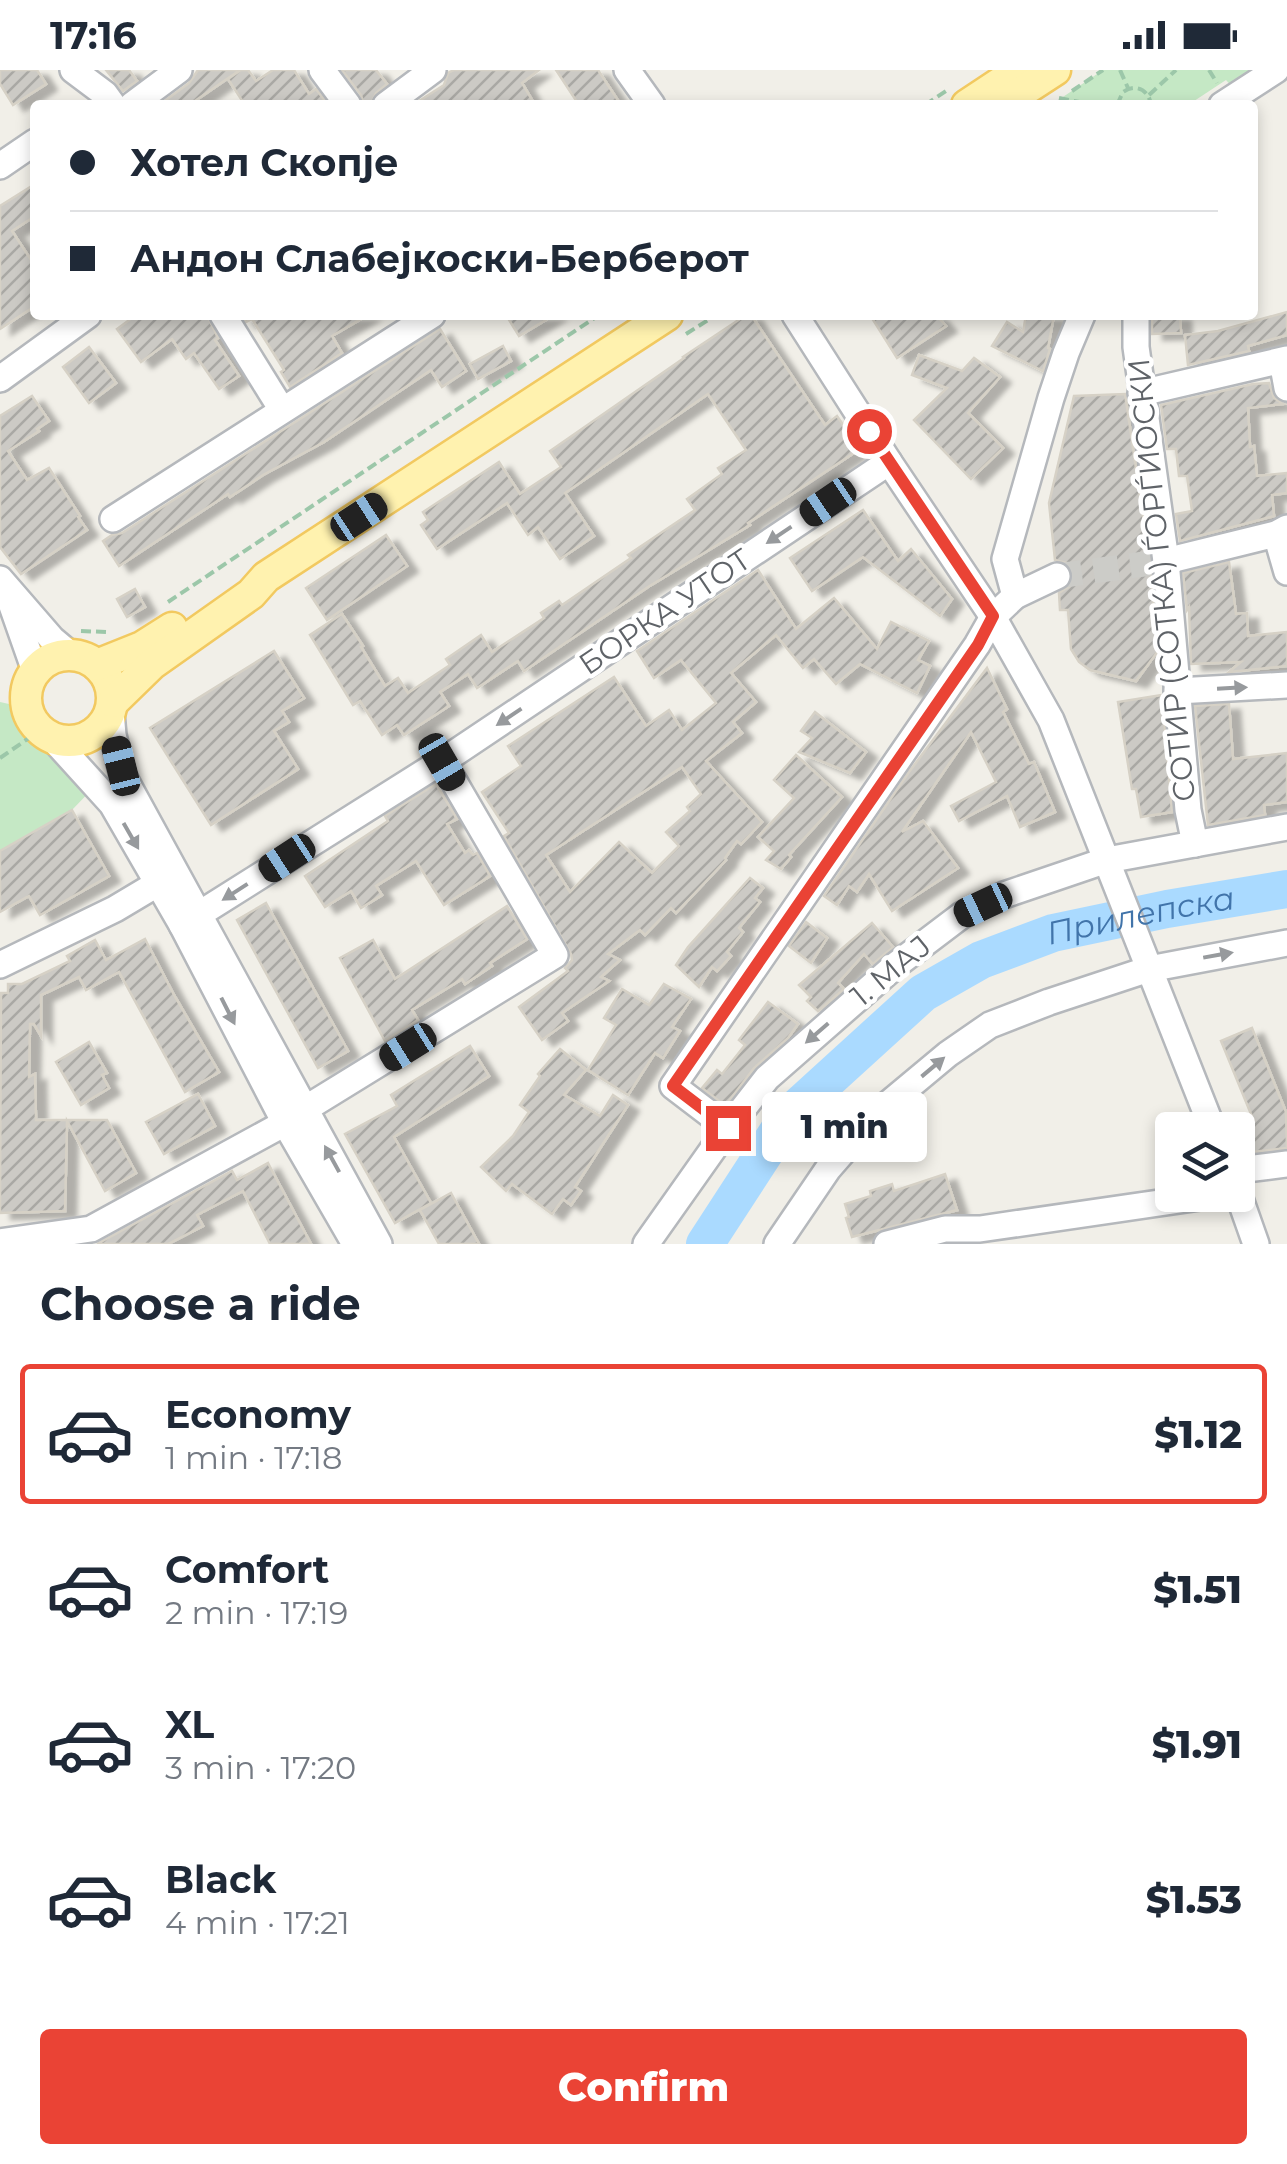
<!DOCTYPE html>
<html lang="en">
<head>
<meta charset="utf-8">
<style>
  body { margin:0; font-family:Montserrat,sans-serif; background:#f2f2f3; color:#1f2937; height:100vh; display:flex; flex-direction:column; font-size:38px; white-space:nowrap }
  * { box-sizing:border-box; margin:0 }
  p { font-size:32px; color:#747a83 }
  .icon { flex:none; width:55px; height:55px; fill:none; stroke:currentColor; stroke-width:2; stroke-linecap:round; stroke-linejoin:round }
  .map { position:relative; height:1174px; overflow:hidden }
  .panel { display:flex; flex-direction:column; background:#fff; flex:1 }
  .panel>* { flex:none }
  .guide { position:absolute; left:30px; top:30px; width:1228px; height:220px; border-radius:10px; box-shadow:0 5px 15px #0003; display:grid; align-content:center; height:220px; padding:0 40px; background:#fff }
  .controls { position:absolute; left:1155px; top:1042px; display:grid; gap:20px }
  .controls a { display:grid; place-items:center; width:100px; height:100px; border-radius:10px; background:#fff; box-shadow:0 5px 15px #0003; font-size:50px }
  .end { position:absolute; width:45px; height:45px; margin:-22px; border:12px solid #ea4335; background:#fff; box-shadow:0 0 0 5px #fff }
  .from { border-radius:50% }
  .bubble { position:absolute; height:70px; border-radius:10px; background:#fff; box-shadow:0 5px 15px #0003; font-size:32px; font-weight:800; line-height:70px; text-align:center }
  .car { position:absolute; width:30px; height:60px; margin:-30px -15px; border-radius:12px; box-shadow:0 0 8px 2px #0007; background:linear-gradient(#222 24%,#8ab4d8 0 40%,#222 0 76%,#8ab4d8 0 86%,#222 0) }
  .guide b { display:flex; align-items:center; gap:35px; height:95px; font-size:38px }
  .guide b+b { border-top:2px solid #e0e1e3 }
  .guide i { width:25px; height:25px; background:#1f2937 }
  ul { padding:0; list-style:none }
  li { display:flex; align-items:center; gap:30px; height:140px; margin:0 20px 15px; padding:0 20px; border:5px solid transparent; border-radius:10px }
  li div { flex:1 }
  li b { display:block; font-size:38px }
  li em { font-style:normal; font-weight:800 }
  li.active { border-color:#ea4335 }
  li>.icon { width:90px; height:90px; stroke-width:1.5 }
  h2 { padding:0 40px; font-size:45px; line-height:120px }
  .cta { display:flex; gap:20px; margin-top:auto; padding:20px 40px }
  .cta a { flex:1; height:115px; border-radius:10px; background:#ea4335; color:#fff; font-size:40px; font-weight:800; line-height:115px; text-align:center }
  .status { display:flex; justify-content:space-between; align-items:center; height:70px; padding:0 50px; background:#fff; direction:ltr }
  .status svg { height:28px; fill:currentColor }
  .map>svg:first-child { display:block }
  .park { fill:#c5e8c5 }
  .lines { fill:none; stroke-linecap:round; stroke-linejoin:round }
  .river { stroke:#aadaff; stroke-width:38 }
  .building { fill:url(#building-hatch); stroke:#d6d1c6; stroke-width:2.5; fill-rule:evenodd; filter:url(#shadow) }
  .minor-tunnel { stroke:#ccccc8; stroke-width:25; stroke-dasharray:25 12; stroke-linecap:butt }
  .minor-casing { stroke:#b5b8bc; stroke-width:30 }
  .major-casing { stroke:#f2c960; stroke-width:35 }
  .path { stroke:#9cc7a9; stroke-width:4; stroke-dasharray:10 5; stroke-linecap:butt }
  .minor { stroke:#fff; stroke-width:25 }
  .major { stroke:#fff2af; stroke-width:30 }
  .oneway { fill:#979a9d }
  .route { stroke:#ea4335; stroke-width:12 }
  .labels { text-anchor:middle; stroke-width:9; stroke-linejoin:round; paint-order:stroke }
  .street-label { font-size:30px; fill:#5f6368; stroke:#fff }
  .water-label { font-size:32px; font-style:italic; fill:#4174aa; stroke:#fff }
</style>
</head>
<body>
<div class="status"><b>17:16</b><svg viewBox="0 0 49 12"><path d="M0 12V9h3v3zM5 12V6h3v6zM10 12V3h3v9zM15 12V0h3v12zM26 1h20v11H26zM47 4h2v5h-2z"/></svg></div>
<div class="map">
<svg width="1287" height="1174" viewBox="0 0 1287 1174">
  <defs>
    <pattern id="building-hatch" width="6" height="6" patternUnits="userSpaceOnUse" patternTransform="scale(2.5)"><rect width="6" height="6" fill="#cccac5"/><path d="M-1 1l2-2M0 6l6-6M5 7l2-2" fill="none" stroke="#a9a8a4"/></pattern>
    <filter id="shadow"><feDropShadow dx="11" dy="6" stdDeviation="2.5" flood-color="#0004"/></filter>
  </defs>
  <rect width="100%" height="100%" fill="#f1efe8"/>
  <g class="park">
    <polygon points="1103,0 1262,0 1234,19 1226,10 1188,35 1051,35"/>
    <path d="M0 632 27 638C35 659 39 657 54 670 70 683 82 700 96 715L72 740 0 781Z"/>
  </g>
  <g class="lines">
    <path class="river" id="s1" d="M705 1174 789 1045 923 923 981 890 1053 863 1167 839 1287 819"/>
  </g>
  <g class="building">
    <polygon points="0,0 37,0 46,14 13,35 0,14"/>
    <polygon points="106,0 129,0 137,11 123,21"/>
    <polygon points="198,0 240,0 189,35 159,35 189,13"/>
    <polygon points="241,0 248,0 256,11 273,0 294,0 309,24 316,19 328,35 245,35 228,9"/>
    <polygon points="342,0 376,0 387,14 376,23 370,35 364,35 361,25"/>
    <polygon points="454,0 539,0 522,13 535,35 413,35 444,15 448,3"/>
    <polygon points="556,0 598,0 621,35 579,35"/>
    <polygon points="35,114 35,146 12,161 35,196 35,236 0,259 0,136"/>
    <polygon points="1287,242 1287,265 1248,276 1249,281 1188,295 1185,265 1218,261"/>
    <polygon points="136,245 207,245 218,268 215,270 239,306 219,319 194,283 186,289 172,269 141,292 117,259"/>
    <polygon points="242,245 368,245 332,266 342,283 290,317 281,302 284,300 252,249 246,252"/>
    <polygon points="506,245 554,245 519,266"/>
    <polygon points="746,245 751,245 825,355 837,346 860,379 748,453 750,455 648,517 524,601 518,591 477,618 468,604 440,622 449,636 404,665 397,655 382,665 360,631 353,635 310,565 342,544 363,576 361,577 385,616 398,608 408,623 450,595 446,589 481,565 492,582 544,548 541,543 559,531 562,535 631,488 628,485 695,440 687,429 722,404 718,398 746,380 708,324 565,423 594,466 560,489 538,457 528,465 507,433 437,479 421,455 428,450 423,442 499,392 520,424 561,397 550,381 684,288 683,287"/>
    <polygon points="870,245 936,245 946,256 897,288"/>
    <polygon points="1026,245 1054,245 1048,278 1050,279 1043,301 992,276 1007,252 1023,262"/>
    <polygon points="1152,245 1180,245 1181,263 1152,264"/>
    <polygon points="440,259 466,301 442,317 431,300 324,372 263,405 230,427 228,424 119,496 103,471 112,465 122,463"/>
    <polygon points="503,276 511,291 478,309 470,294"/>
    <polygon points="89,277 116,313 89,333 63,297"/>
    <polygon points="919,285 962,301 974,288 1000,307 968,343 1003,378 971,409 914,350 947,318 912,305"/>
    <polygon points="1269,313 1274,328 1283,334 1248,338 1250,377 1254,376 1257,406 1287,403 1287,423 1272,425 1274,446 1180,471 1176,444 1192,441 1187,406 1179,406 1176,379 1167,379 1161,335 1253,314"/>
    <polygon points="1125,324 1150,493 1158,581 1136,611 1090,600 1079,592 1071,579 1068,540 1060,540 1059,523 1070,516 1073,506 1067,493 1055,490 1049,433 1074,326"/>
    <polygon points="32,326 49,351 37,359 39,361 8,381 27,410 49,398 80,446 78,447 87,460 21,504 0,477 0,346"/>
    <polygon points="863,440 898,491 911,479 952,529 940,546 863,487 812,521 790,488"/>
    <polygon points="386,465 407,496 327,550 306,518"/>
    <polygon points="1229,492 1236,544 1247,543 1248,566 1287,562 1287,596 1229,602 1241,592 1191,594 1189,537 1187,540 1183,503"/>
    <path d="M758 500 796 559 834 528 877 579 891 552 929 571 918 590 930 596 917 623 860 594 836 614 814 589 803 598 776 565 731 603 756 632 733 652 742 663 706 691 762 752 741 774 737 771 725 788 726 790 676 843 671 838 645 865 640 860 608 884 620 890 601 907 609 911 562 943 568 951 542 970 519 937 568 901 565 898 572 890 571 884 504 766 509 763 482 722 521 696 508 676 614 607 646 656 669 640 682 660 716 633 681 590 654 608 637 581ZM682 697 701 724 687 737 690 741 666 762 679 776 652 803 619 772 570 822 546 785Z"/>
    <polygon points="135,519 145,537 127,547 117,529"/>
    <polygon points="274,581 304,628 282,641 289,652 274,661 298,699 211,755 150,658"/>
    <polygon points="987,598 1007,639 1003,642 1029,694 1034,692 1055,742 1020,757 1007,726 959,751 951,736 996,712 971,662 902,762 923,751 958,798 892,841 869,804 857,822 849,816 837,835 824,826 909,702"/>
    <polygon points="1162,625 1172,742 1141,747 1136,719 1132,719 1118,632"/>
    <polygon points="1229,634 1233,689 1287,683 1287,732 1264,735 1265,745 1208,755 1195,636"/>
    <polygon points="815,642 866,682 850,703 799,682 812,668 801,661"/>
    <polygon points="796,685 842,727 789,785 791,787 781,799 766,790 774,781 758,767 794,728 774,710"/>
    <polygon points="436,714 457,749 447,754 465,783 469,780 473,785 477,783 490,806 444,835 416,791 376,816 382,825 361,838 351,821 325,837 305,806 388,751 385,746"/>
    <polygon points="72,740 109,806 40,845 29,826 0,842 0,781"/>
    <polygon points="750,808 763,818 755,828 760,832 739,858 743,862 727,882 731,886 717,901 712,897 699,917 676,895 688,877"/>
    <polygon points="266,833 348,981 318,998 237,850"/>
    <polygon points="507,836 527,869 490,893 492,896 465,914 462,909 412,940 418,950 385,971 340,888 373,870 395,909"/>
    <polygon points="806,852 827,868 811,893 789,876"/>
    <polygon points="872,853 893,877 873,894 864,884 838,913 844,919 818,941 807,931 811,927 799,915"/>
    <polygon points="145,869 174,925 219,1002 185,1022 119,902 86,920 79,907 41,925 41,966 34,954 30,954 29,1007 35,1004 36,1050 107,1050 136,1103 105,1121 67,1051 65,1141 0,1143 1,923 8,923 8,914 22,914 70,891 67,886 95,870 106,890"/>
    <polygon points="664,914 691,929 672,957 680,961 663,988 655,983 628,1025 588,1000 616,955 604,948 622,919 649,935"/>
    <polygon points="768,932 798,954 788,968 754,998 726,1035 723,1034 702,1018 717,1000 722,1004 745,975 739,970"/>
    <polygon points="1252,958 1286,1042 1287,1078 1243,1083 1241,1050 1253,1049 1221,971"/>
    <polygon points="89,972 107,1003 102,1005 109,1018 81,1035 56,992"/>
    <polygon points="470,976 489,1006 394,1067 431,1133 395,1153 345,1064 397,1036 391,1025"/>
    <polygon points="560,979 586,1000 564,1025 600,1046 613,1025 628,1035 575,1117 581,1121 571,1135 563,1129 552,1144 512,1114 506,1121 481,1097 513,1066 529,1042 520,1035 540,1006 538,1004"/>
    <polygon points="198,1024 215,1056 164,1084 146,1052"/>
    <polygon points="268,1093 311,1174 270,1174 243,1121 197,1145 203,1156 168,1174 97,1174 232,1101 237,1110"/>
    <polygon points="945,1104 957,1140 852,1167 846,1148 849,1147 845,1134 871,1126 870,1121 892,1114 894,1121"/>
    <polygon points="451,1123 479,1174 439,1174 420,1140"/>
  </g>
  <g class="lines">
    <polyline class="minor-tunnel" points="1057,506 1166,491"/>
    <g class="minor-casing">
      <g id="minor">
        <polyline points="73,0 105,24 113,35"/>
        <polyline points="322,0 348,35"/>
        <polyline points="627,0 652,35"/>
        <polyline points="132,35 179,0"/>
        <polyline points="386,35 433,0"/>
        <polyline points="1222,35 1276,0"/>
        <polyline points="0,96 35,72"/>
        <polyline points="223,245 282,340"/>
        <polyline points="795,245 889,392 993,547 1051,650 1213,1060"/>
        <polyline points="1136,245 1136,277 1166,491 1188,740 1195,774"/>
        <polyline points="1282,291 1287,318"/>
        <polyline points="0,309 88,245"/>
        <polyline points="1141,323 1287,289"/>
        <polyline points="113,449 432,245"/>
        <polyline points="1276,464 1287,502"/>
        <polyline points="1166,491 1276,464 1287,458"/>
        <polyline points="0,509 52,569 71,585"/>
        <polyline points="1015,526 1005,489 1051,328 1066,283 1082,245"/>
        <polyline points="10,530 35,601"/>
        <polyline points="1177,621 1287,615"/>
        <polyline points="111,642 113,665 123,706 379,1174"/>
        <polyline points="53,669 112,734 182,855 285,1053 355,1174"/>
        <polyline points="182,855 455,683 889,392"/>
        <polyline points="0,895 115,839 172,805"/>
        <polyline points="305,1039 555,885 442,691"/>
        <polyline points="728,1058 673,1016 977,575 993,547 1015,526 1057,506"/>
        <polyline points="1238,1100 1287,1094"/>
        <polyline points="1238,1123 1256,1174"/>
        <polyline points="0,1172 91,1159 285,1053"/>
        <polyline points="646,1174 728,1058 767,1008 896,895 962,845 1004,825 1107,790 1287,757"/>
        <polyline points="777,1174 828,1099 876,1044 948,984 990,955 1049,932 1149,899 1287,873"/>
        <polyline points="887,1174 945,1159 980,1159 1214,1125"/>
      </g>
    </g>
    <g class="major-casing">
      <g id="major">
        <polyline points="967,35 1017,2"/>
        <polyline points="1001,35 1055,0"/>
        <circle cx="69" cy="628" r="43"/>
        <polyline points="97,595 142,577 172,558"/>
        <polyline points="113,632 152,594 251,524 266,507 667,245"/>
      </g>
    </g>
    <g class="path">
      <polyline points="1120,0 1128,18"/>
      <polyline points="1209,0 1217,13"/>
      <polyline points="1072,21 1103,0"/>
      <polyline points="1149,25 1176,0"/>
      <polyline points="1059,28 1095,35"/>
      <polyline points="925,35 946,21"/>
      <path d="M1117 35 1123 22C1136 13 1149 20 1151 35"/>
      <polyline points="686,264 716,245"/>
      <polyline points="168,532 599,245"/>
      <polyline points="81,561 106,562"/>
      <polyline points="0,688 29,668"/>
    </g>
    <use href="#minor" class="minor"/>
    <use href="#major" class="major"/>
  </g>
  <defs><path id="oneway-solid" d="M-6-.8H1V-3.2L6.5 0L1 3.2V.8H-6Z" transform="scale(2.5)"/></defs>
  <g class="oneway">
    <use href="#oneway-solid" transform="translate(779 465) rotate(146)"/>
    <use href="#oneway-solid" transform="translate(1232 618) rotate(-3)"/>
    <use href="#oneway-solid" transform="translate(509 647) rotate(146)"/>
    <use href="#oneway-solid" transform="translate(131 766) rotate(60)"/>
    <use href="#oneway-solid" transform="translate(235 822) rotate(147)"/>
    <use href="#oneway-solid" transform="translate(1218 885) rotate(-10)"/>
    <use href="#oneway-solid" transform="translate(228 941) rotate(63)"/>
    <use href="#oneway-solid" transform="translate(817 963) rotate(139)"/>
    <use href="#oneway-solid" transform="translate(933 997) rotate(-40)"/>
    <use href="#oneway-solid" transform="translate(332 1089) rotate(-119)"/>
  </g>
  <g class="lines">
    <polyline class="route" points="728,1058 673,1016 978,575 993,546 869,361"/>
  </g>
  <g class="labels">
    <g class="street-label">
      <text transform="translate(1162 510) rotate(-96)" y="10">СОТИР (СОТКА) ЃОРЃИОСКИ</text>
      <text transform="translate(665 542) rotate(-34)" y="10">БОРКА УТОТ</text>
      <text transform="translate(891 901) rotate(-39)" y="10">1. МАЈ</text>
    </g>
    <g class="water-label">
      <text dy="11" stroke="none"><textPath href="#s1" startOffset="568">Прилепска</textPath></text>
    </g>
  </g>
</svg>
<div class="controls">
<a><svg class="icon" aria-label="layers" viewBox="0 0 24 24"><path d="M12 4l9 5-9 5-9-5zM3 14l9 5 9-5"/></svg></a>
</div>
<i class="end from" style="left:869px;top:361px"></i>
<i class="end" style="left:728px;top:1058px"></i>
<div class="bubble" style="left:762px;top:1022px;width:165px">1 min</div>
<i class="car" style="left:828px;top:432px;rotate:236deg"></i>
<i class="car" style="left:359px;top:447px;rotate:57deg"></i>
<i class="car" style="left:442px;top:692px;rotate:150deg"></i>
<i class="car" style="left:121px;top:696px;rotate:346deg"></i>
<i class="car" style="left:287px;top:788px;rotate:237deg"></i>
<i class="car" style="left:983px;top:835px;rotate:245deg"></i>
<i class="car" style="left:408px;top:977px;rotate:238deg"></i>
<div class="guide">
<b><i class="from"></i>Хотел Скопје</b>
<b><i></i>Андон Слабејкоски-Берберот</b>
</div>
</div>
<section class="panel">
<h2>Choose a ride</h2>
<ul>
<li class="active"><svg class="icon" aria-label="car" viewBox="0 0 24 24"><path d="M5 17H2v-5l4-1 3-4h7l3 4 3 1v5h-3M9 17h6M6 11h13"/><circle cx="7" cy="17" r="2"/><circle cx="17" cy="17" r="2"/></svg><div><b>Economy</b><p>1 min · 17:18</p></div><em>$1.12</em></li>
<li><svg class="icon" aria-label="car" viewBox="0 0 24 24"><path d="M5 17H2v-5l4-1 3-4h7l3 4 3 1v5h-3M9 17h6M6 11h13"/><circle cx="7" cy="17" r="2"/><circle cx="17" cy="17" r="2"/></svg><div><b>Comfort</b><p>2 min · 17:19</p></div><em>$1.51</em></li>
<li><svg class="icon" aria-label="car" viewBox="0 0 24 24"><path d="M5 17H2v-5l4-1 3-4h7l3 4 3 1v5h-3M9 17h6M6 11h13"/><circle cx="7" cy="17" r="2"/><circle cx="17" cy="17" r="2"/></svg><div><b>XL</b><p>3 min · 17:20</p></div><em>$1.91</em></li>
<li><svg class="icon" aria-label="car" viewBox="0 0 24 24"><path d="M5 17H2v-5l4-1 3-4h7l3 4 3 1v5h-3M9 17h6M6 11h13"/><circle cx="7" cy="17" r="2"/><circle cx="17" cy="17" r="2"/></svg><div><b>Black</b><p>4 min · 17:21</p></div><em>$1.53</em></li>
</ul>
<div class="cta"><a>Confirm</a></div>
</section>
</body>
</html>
